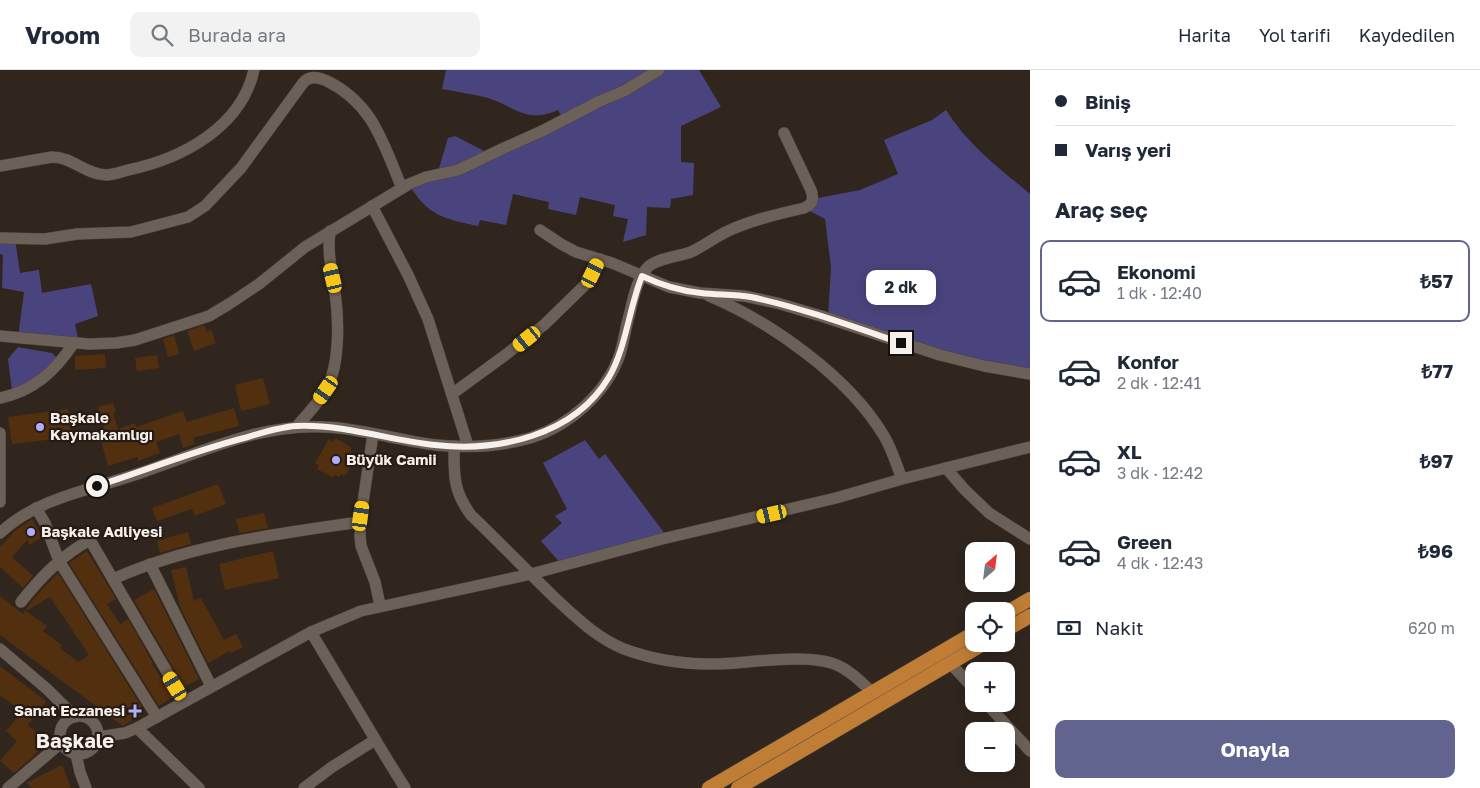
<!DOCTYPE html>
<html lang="tr">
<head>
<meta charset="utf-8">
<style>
  body { margin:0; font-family:"Golos Text",sans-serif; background:#f2f2f3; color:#1f2937; height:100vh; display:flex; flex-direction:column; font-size:19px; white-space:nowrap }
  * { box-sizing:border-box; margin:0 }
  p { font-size:16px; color:#747a83 }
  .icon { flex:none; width:28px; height:28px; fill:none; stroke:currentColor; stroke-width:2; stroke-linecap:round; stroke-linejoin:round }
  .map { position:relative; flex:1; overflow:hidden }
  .side { display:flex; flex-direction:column; background:#fff; width:450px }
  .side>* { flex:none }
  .hud { display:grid; align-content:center; height:110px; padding:0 25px; background:#fff }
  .needle { width:32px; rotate:28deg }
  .fabs { position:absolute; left:965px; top:472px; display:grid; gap:10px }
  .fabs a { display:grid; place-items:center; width:50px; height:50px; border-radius:10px; background:#fff; box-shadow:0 2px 12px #0003; font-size:25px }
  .end { position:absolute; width:22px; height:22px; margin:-11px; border:6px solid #f7f0eb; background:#111; box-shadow:0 0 0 2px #111 }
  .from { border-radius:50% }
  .bubble { position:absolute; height:35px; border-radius:10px; background:#fff; box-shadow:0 2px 12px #0003; font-size:16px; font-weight:700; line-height:35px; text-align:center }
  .car { position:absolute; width:15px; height:30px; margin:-15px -8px; border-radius:6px; box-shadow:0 0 4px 1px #0007; background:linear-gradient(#f5c518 24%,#345 0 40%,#f5c518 0 76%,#345 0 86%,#f5c518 0) }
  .hud b { display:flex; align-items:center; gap:18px; height:48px; font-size:19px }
  .hud b+b { border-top:1px solid #e0e1e3 }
  .hud i { width:12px; height:12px; background:#1f2937 }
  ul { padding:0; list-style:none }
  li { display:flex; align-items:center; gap:15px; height:82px; margin:0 10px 8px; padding:0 15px; border:2px solid transparent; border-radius:10px }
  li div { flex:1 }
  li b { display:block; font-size:19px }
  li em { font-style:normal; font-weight:700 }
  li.active { border-color:#61648f }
  li>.icon { width:45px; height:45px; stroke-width:1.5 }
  h2 { padding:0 25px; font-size:22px; line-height:60px }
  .pay { display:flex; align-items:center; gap:12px; height:55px; padding:0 25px; font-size:19px }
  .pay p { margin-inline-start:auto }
  .action { display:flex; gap:10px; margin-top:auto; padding:10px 25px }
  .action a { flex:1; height:58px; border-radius:10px; background:#61648f; color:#fff; font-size:20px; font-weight:700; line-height:58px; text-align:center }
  header { display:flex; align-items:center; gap:30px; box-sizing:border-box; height:70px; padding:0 25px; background:#fff; border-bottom:1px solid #e0e1e3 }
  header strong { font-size:24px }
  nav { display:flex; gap:28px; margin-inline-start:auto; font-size:18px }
  .search { width:350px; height:45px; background:#f2f2f3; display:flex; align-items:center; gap:12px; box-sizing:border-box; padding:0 18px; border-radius:10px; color:#747a83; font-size:19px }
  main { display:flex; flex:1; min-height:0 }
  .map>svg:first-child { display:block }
  .green { fill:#4a447e }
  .building { fill:#512f0f; fill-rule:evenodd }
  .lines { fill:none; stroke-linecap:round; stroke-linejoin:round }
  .minor-casing { stroke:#4e453e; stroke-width:12 }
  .major-casing { stroke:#4e453e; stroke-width:15 }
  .minor { stroke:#6c6158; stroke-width:11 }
  .major { stroke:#c07d36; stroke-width:14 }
  .route { stroke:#f7f0eb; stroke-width:6 }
  .poi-dot { fill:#b1adfa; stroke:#261c15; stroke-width:2 }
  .labels { text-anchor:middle; stroke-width:4.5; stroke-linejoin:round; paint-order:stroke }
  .poi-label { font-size:15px; font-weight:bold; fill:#f7f0eb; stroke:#261c15; text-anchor:start }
  .district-label { font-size:20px; font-weight:bold; fill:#f7f0eb; stroke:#261c15 }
</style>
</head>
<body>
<header>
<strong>Vroom</strong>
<div class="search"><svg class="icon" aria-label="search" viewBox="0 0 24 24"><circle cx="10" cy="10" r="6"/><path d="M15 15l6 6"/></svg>Burada ara</div>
<nav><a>Harita</a><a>Yol tarifi</a><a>Kaydedilen</a></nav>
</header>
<main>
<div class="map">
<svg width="1030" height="718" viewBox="0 0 1030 718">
  <rect width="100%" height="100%" fill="#30261e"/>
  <g class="green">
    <path d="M446 0H699L721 37 681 56V92L694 93 693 125 671 129 670 138 647 137 646 165 623 172 628 149 613 146 615 135 580 127 576 145 548 139 549 132 513 124 506 155 480 150 478 156C445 149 427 146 409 114L437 105 448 68 455 66 490 84 564 50 558 40C527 54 516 37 488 28 473 24 457 22 442 19Z"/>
    <path d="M946 40C969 76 998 97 1030 124V304L828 248 831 197 825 149 804 138 813 129 860 120 898 104 884 70 932 50Z"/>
    <polygon points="0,168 15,169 20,203 39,200 42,223 91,214 98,246 75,254 79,273 18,267 24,222 2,218 3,185 0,184"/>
    <polygon points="18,277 52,283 57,288 37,309 12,320 8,289"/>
    <polygon points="585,370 599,389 605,384 668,468 563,496 541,471 562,453 555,446 567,439 543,393"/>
  </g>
  <g class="building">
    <polygon points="204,255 207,262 211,260 216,273 194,281 187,261"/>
    <polygon points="174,265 179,284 168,287 163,269"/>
    <polygon points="105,284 106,298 75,300 75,286"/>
    <polygon points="157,285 159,298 137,301 135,288"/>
    <polygon points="263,308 270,334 241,341 235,315"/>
    <polygon points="113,333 116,342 113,343 118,359 135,353 136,357 183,341 187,352 234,338 239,356 193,368 195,374 183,378 179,364 156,372 160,383 138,391 137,387 108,396 98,360 104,358 98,337"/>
    <polygon points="68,339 72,367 12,374 8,347"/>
    <polygon points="336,368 352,378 350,381 357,386 345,406 341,404 339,407 334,405 333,408 317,399 319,396 315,393 329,369 333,372"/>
    <polygon points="218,414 226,434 195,446 192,439 157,451 152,438"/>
    <polygon points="264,443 268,458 239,463 236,449"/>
    <polygon points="32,449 42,467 30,475 27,470 12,487 33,506 23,518 0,497 0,477 15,461"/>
    <polygon points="188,462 191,474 160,483 157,471"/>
    <polygon points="87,481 116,529 107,534 120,554 128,549 153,593 152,594 173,627 159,636 69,493"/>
    <polygon points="273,481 279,508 225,520 219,494"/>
    <polygon points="186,497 194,531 201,528 224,570 236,564 243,577 231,583 230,581 208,593 180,537 171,500"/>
    <path d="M58 503 145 642 123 656 0 565V526L23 544 34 528ZM50 527 89 585 78 592 60 578 62 575 43 561 47 556 26 541Z"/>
    <polygon points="154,519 199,609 184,617 134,530"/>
    <polygon points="0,596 46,631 28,655 47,671 32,688 14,703 0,691 17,671 6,661 22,642 0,625"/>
    <polygon points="62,695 71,718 32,718 26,713"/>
  </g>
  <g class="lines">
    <g class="minor-casing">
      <g id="minor">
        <path d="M0 96 52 87C72 87 85 104 106 105 113 105 121 102 128 100 181 89 241 58 254 0"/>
        <polyline points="372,136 408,205 428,249 468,376"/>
        <polyline points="540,160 561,174 576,182 612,193 669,217 700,223 744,226 777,233 821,246 940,285 984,296 1030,304"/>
        <path d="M0 168 45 169 77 164 131 162 188 147 205 136 241 98 303 13C309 5 318 7 327 11 374 34 383 74 402 118"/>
        <path d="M709 226C771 252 849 307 884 366 892 379 896 394 902 409"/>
        <polyline points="0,266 89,274 116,273 135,270 209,246 229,234 259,214 305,177 409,114 426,107 458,100 504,78 542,61 600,31 624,21 659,0"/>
        <polyline points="452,324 504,286 544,255 587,213 600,189"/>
        <path d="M0 328C34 321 55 301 74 273"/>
        <path d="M297 356C307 345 318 333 326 320 340 295 339 250 335 222 332 199 327 185 330 161"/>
        <polyline points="0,363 0,432"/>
        <polyline points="373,364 361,446 360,465 361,476 375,512 380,535"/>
        <path d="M454 376C454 405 453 421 471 445 500 473 528 502 557 530 578 549 597 568 624 579 659 592 698 596 735 593 762 591 812 584 837 595 851 601 861 612 872 622"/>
        <polyline points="946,398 964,419 989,443 1030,469"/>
        <polyline points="36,438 45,453 59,491 157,647"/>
        <path d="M0 463C37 428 90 420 137 404 198 384 259 353 324 357 362 358 398 371 436 375 466 378 501 376 530 368 569 356 607 323 620 284 624 270 626 256 630 242 633 229 637 209 647 198 656 188 678 187 691 182 704 176 715 167 728 161 752 150 778 144 804 138 813 134 814 129 811 120L784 63"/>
        <polyline points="150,494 211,616"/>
        <path d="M113 509C191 474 277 464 360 452"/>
        <path d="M21 532C41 507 62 485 90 470L184 631"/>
        <polyline points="311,562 387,689 405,718"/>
        <polyline points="0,579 47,619 75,647"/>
        <polyline points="950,593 974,619"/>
        <polyline points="987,634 1030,681"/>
        <circle cx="79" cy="665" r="19"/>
        <polyline points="137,658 199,718"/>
        <polyline points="98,667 125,663 137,658 311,562 361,541 531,504 662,469 836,428 902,409 1030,377"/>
        <polyline points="76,684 80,702 86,718"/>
        <polyline points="8,718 61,673"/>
        <polyline points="304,718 332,697 375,670"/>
      </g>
    </g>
    <g class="major-casing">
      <g id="major">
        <polyline points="1006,543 1030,529"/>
        <polyline points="1006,560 1030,546"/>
        <polyline points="709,718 974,563"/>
        <polyline points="738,718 983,574"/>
      </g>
    </g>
    <use href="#minor" class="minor"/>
    <use href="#major" class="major"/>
  </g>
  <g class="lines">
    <path class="route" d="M97 416C146 400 194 381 244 368 261 363 279 357 296 356 344 354 388 370 435 375 498 382 574 366 609 307 626 278 629 238 642 206 661 215 680 221 701 223 717 225 734 224 751 227 802 238 851 256 901 273"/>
  </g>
  <g class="poi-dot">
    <circle cx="40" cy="357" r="5"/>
    <circle cx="336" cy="390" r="5"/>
    <circle cx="31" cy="462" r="5"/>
    <path d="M132.5 633.5h5v5h5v5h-5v5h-5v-5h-5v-5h5z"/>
  </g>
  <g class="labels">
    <g class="poi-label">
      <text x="50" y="353">Başkale<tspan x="50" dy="17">Kaymakamlığı</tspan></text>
      <text x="346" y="395">Büyük Camii</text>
      <text x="41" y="467">Başkale Adliyesi</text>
      <text x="125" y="646" text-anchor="end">Sanat Eczanesi</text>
    </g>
    <g class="district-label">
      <text x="75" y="678">Başkale</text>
    </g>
  </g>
</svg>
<div class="fabs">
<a><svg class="needle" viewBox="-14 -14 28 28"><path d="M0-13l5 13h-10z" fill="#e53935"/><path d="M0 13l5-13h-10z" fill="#747a83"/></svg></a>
<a><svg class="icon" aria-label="locate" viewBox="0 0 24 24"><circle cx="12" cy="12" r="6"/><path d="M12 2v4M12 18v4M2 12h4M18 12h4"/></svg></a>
<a>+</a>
<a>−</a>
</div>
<i class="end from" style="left:97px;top:416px"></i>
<i class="end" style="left:901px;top:273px"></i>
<div class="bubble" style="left:866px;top:200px;width:70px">2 dk</div>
<i class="car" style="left:593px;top:203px;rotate:26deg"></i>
<i class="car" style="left:333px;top:208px;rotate:347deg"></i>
<i class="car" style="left:527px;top:269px;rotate:231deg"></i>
<i class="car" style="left:326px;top:320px;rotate:215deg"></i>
<i class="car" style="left:772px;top:444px;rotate:257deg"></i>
<i class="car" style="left:361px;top:446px;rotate:8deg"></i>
<i class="car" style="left:175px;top:616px;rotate:329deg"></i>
</div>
<section class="side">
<div class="hud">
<b><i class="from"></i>Biniş</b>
<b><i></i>Varış yeri</b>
</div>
<h2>Araç seç</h2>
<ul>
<li class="active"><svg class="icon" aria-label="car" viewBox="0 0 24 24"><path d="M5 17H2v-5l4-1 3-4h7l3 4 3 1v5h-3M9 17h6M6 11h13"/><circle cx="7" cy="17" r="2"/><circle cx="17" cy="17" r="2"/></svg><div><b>Ekonomi</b><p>1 dk · 12:40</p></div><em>₺57</em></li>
<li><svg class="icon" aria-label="car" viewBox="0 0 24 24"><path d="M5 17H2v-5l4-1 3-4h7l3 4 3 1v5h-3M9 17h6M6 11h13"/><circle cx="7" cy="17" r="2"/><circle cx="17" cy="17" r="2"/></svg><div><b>Konfor</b><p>2 dk · 12:41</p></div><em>₺77</em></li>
<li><svg class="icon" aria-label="car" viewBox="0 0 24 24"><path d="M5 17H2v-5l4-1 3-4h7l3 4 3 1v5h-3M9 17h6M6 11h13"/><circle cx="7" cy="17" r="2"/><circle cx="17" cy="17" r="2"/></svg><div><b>XL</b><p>3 dk · 12:42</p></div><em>₺97</em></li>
<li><svg class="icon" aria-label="car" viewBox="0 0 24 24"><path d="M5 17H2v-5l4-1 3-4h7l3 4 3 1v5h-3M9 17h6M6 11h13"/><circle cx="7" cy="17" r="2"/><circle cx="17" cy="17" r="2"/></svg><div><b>Green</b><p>4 dk · 12:43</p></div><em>₺96</em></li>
</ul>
<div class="pay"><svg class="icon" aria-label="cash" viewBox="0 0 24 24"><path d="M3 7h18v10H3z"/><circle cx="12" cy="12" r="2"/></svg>Nakit<p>620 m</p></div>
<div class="action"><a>Onayla</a></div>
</section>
</main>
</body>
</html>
